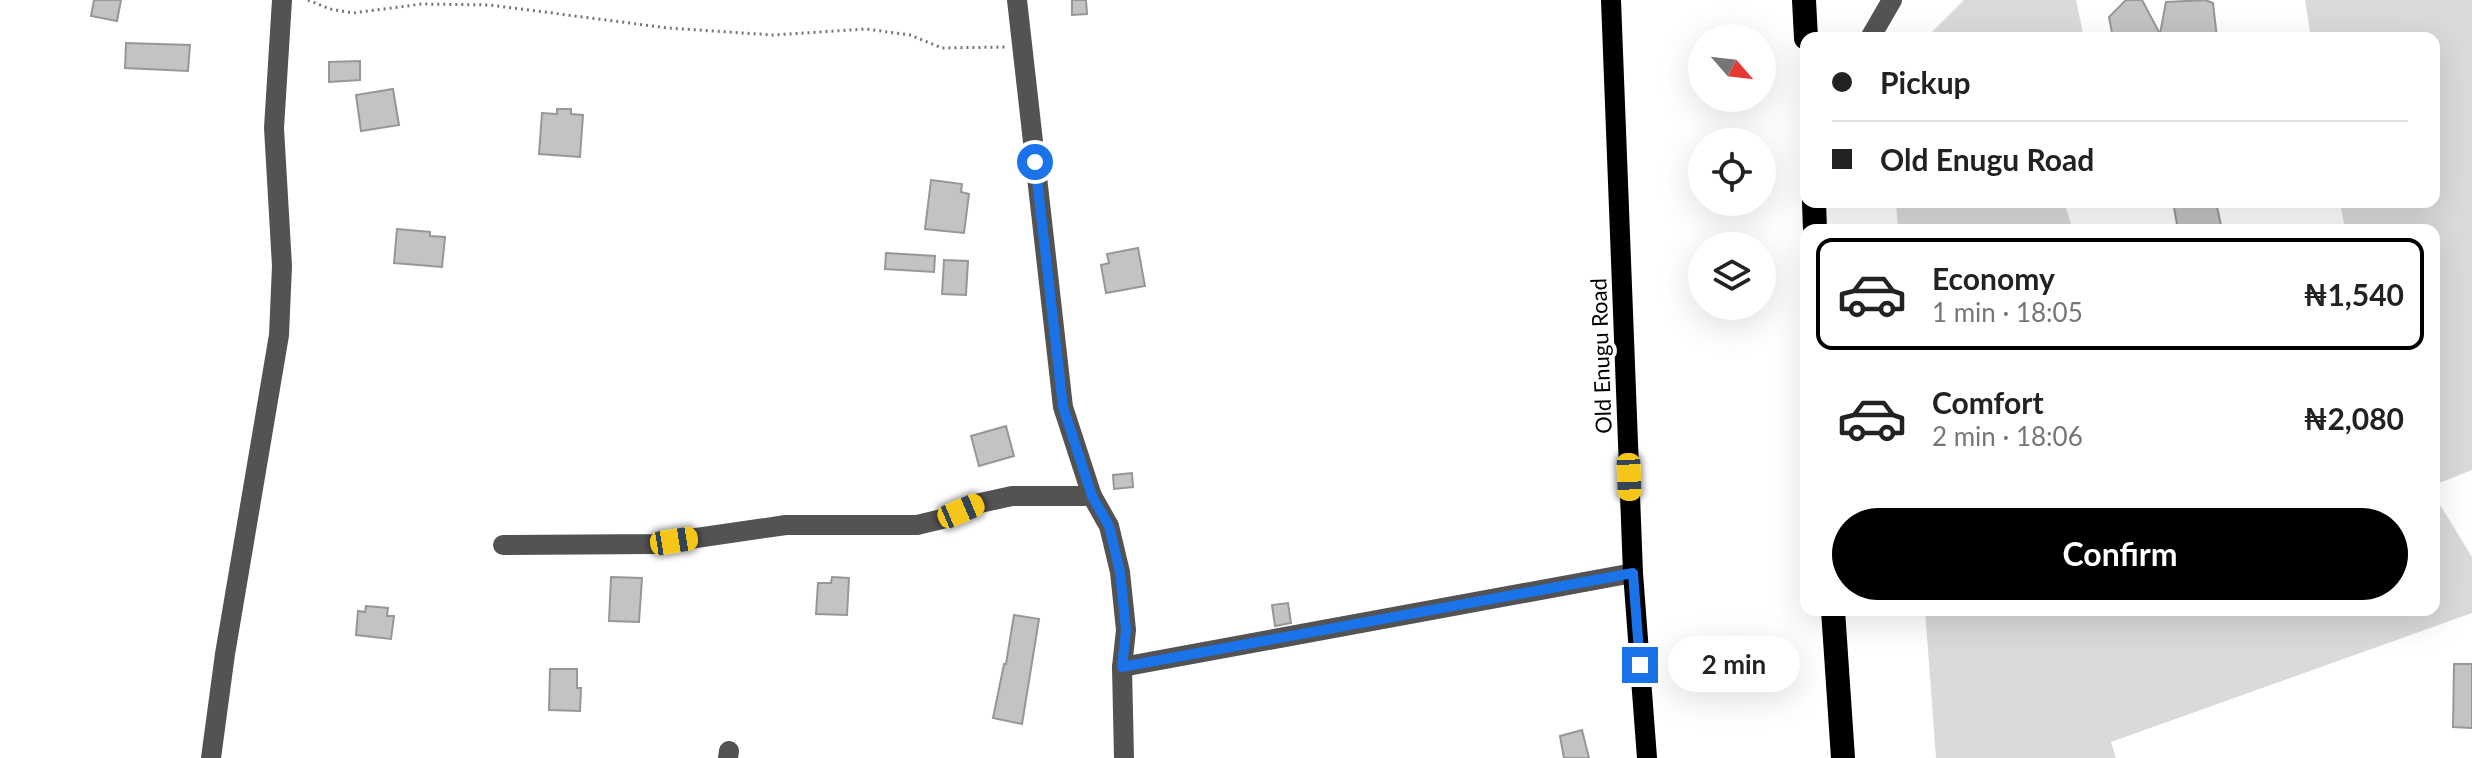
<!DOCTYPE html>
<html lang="en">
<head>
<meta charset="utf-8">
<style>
  body { margin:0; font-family:Lato,sans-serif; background:#f6f6f6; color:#222; height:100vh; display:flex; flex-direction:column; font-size:30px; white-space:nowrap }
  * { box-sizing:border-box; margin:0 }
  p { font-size:26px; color:#767676 }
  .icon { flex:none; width:44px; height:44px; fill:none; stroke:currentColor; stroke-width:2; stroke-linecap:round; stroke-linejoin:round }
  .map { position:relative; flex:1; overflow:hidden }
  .drawer { position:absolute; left:1800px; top:224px; width:640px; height:392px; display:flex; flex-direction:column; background:#fff; border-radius:16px; box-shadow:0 8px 32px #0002 }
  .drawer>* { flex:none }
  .top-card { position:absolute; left:1800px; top:32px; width:640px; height:176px; border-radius:16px; box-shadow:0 8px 32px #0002; display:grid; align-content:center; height:176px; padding:0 32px; background:#fff }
  .needle { width:52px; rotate:118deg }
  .controls { position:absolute; left:1688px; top:24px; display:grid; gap:16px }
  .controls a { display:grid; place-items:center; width:88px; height:88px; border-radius:50%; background:#fff; box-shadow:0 8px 32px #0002; font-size:40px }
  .end { position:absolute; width:36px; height:36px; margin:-18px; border:10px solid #1a73e8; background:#fff; box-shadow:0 0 0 4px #fff }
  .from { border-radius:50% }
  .bubble { position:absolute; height:56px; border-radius:28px; background:#fff; box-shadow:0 8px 32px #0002; font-size:26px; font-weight:700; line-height:56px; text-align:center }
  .car { position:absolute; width:24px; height:48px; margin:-24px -12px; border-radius:10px; box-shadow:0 0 6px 2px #0007; background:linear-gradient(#f5c518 24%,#345 0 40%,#f5c518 0 76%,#345 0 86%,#f5c518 0) }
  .top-card b { display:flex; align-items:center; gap:28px; height:76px; font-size:30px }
  .top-card b+b { border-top:2px solid #e0e0e0 }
  .top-card i { width:20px; height:20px; background:#222 }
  ul { padding:14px 0 0; list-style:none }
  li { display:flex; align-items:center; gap:24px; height:112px; margin:0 16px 12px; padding:0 16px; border:4px solid transparent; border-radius:16px }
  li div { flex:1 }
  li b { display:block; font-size:30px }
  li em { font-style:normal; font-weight:700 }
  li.selected { border-color:#000 }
  li>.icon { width:72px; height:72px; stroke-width:1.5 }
  .cta { display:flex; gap:16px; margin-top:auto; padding:16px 32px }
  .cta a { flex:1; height:92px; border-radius:48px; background:#000; color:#fff; font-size:32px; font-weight:700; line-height:92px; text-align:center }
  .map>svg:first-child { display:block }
  .green { fill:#dadada }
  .building { fill:#c3c3c3; stroke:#979797; stroke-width:2 }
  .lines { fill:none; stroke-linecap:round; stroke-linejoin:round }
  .path { stroke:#757575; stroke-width:3; stroke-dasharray:2 4; stroke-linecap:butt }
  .minor { stroke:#535353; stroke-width:20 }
  .major { stroke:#000; stroke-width:20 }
  .highway { stroke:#000; stroke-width:24 }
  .route { stroke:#1a73e8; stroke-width:10 }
  .labels { text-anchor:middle; stroke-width:8; stroke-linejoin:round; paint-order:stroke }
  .street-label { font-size:22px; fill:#000; stroke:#fff }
</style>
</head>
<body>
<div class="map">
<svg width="2472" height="758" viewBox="0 0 2472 758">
  <rect width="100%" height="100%" fill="#fff"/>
  <g class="green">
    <polygon points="1964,0 2076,0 2084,38 1926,38"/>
    <polygon points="2305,0 2472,0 2472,470 2434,485 2434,230 2345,230 2340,202 2434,202 2434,38 2311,38"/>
    <polygon points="1896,202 2064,202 2073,230 1898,230"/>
    <polygon points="2434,495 2472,557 2472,613 2111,742 2116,758 1936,758 1925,610 2434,610"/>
  </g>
  <g class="building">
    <polygon points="94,0 121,0 117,21 91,16"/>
    <polygon points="1072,0 1086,0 1087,14 1072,15"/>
    <polygon points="2126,0 2142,0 2160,34 2166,2 2205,0 2213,3 2217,38 2113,38 2109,17"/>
    <polygon points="126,43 190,45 188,71 125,68"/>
    <polygon points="360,61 360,80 329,82 329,62"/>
    <polygon points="393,89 399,125 361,131 356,95"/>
    <polygon points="557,109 571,109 571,114 583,115 580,157 539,154 542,113 557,114"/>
    <polygon points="931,180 962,184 961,192 969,194 964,233 925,229"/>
    <polygon points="2173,202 2216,202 2222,230 2178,230"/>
    <polygon points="397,229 430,232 430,236 445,237 442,267 394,263"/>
    <polygon points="1138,248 1145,286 1106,293 1101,265 1109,263 1107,254"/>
    <polygon points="886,253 935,256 934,272 885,269"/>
    <polygon points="944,260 968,261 966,295 942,294"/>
    <polygon points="1006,426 1014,456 979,466 971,436"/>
    <polygon points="1132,473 1133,487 1114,489 1113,475"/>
    <polygon points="611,577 642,578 639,622 609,621"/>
    <polygon points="832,577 849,578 847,615 816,614 818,583 831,583"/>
    <polygon points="1288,603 1291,623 1275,626 1272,605"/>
    <polygon points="366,606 388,608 387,616 394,616 391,639 356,635 358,611 365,612"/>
    <polygon points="1014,615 1039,619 1022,724 993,718 1004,664 1006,664"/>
    <polygon points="2454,664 2472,664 2472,728 2453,727"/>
    <polygon points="550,669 577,669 577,688 581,688 580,711 549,710"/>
    <polygon points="1582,730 1589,758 1564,758 1560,736"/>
  </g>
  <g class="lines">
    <polyline class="path" points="308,0 330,9 353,13 422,4 490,5 668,28 773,35 866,29 910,35 942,48 1005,47"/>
    <g class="minor">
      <polyline points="1017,0 1063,407 1092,496 1109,526 1120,572 1126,630 1122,667 1124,758"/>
      <polyline points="1870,38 1892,0"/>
      <polyline points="503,545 655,544 786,525 917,525 942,519 980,503 1012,496 1092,496"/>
      <polyline points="1122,667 1633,573"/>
      <polyline points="211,758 225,654 279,335 282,266 274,128 282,0"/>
      <polyline points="728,758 729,751"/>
    </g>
    <polyline class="major" points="1611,0 1633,573 1647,758"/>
    <g class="highway">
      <polyline points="1804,0 1806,38"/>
      <polyline points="1814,202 1815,230"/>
      <polyline points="1833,610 1843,758"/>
    </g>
  </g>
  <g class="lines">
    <polyline class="route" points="1035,162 1063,407 1092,496 1109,526 1120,572 1126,630 1122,667 1633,573 1640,665"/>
  </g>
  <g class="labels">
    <g class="street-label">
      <text transform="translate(1601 356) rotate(-92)" y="8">Old Enugu Road</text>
    </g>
  </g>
</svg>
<div class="controls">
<a><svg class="needle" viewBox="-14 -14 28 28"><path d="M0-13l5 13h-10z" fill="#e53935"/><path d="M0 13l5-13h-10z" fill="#767676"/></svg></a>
<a><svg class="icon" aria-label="locate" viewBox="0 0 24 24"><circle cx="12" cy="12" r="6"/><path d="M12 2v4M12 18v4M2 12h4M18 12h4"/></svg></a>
<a><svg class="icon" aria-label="layers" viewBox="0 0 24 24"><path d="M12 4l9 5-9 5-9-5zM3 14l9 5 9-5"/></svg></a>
</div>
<i class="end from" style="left:1035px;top:162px"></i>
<i class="end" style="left:1640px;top:665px"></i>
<div class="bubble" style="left:1668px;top:636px;width:132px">2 min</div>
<i class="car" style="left:1629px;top:477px;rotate:178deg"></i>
<i class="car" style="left:961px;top:511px;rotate:67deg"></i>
<i class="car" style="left:674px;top:541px;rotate:81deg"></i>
<div class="top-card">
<b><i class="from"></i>Pickup</b>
<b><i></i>Old Enugu Road</b>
</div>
<section class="drawer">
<ul>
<li class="selected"><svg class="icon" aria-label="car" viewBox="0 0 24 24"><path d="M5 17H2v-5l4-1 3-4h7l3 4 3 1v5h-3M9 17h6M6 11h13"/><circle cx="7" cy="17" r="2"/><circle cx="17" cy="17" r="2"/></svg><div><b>Economy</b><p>1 min · 18:05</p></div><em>₦1,540</em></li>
<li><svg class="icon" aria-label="car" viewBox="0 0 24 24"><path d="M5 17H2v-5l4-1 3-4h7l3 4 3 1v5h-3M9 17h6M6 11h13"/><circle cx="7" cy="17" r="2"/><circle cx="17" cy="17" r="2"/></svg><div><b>Comfort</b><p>2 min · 18:06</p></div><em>₦2,080</em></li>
</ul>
<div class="cta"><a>Confirm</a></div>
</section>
</div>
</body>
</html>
